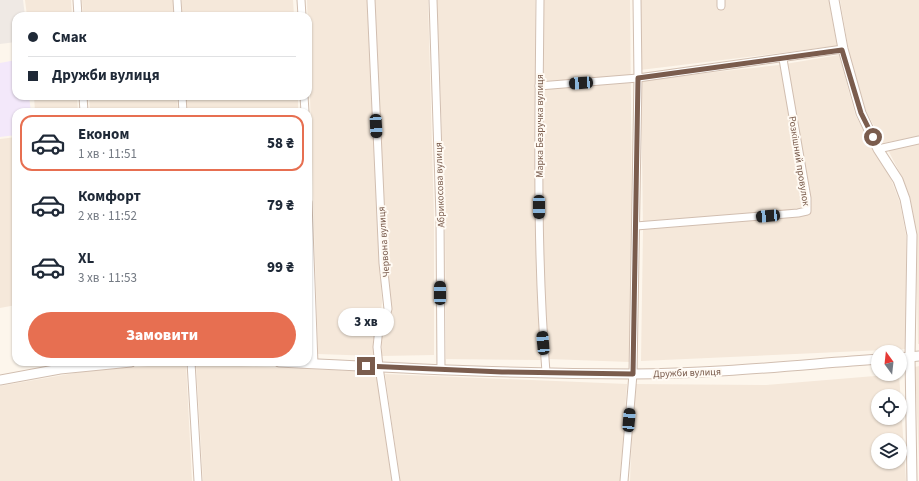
<!DOCTYPE html>
<html lang="uk">
<head>
<meta charset="utf-8">
<style>
  body { margin:0; font-family:"Source Sans 3",sans-serif; background:#f2f2f3; color:#1f2937; height:100vh; display:flex; flex-direction:column; font-size:15px; white-space:nowrap }
  * { box-sizing:border-box; margin:0 }
  p { font-size:13px; color:#747a83 }
  .icon { flex:none; width:22px; height:22px; fill:none; stroke:currentColor; stroke-width:2; stroke-linecap:round; stroke-linejoin:round }
  .map { position:relative; flex:1; overflow:hidden }
  .panel { position:absolute; left:12px; top:108px; width:300px; height:258px; display:flex; flex-direction:column; background:#fff; border-radius:12px; box-shadow:0 1px 3px #0004 }
  .panel>* { flex:none }
  .top-card { position:absolute; left:12px; top:12px; width:300px; height:88px; border-radius:12px; box-shadow:0 1px 3px #0004; display:grid; align-content:center; height:88px; padding:0 16px; background:#fff }
  .needle { width:26px; rotate:345deg }
  .buttons { position:absolute; left:871px; top:345px; display:grid; gap:8px }
  .buttons a { display:grid; place-items:center; width:36px; height:36px; border-radius:50%; background:#fff; box-shadow:0 1px 3px #0004; font-size:20px }
  .end { position:absolute; width:18px; height:18px; margin:-9px; border:5px solid #7a5c4d; background:#fff; box-shadow:0 0 0 2px #fff }
  .from { border-radius:50% }
  .bubble { position:absolute; height:28px; border-radius:14px; background:#fff; box-shadow:0 1px 3px #0004; font-size:13px; font-weight:800; line-height:28px; text-align:center }
  .car { position:absolute; width:12px; height:24px; margin:-12px -6px; border-radius:5px; box-shadow:0 0 3px 1px #0007; background:linear-gradient(#222 24%,#8ab4d8 0 40%,#222 0 76%,#8ab4d8 0 86%,#222 0) }
  .top-card b { display:flex; align-items:center; gap:14px; height:38px; font-size:15px }
  .top-card b+b { border-top:1px solid #e0e1e3 }
  .top-card i { width:10px; height:10px; background:#1f2937 }
  ul { padding:7px 0 0; list-style:none }
  li { display:flex; align-items:center; gap:12px; height:56px; margin:0 8px 6px; padding:0 8px; border:2px solid transparent; border-radius:12px }
  li div { flex:1 }
  li b { display:block; font-size:15px }
  li em { font-style:normal; font-weight:800 }
  li.active { border-color:#e76f51 }
  li>.icon { width:36px; height:36px; stroke-width:1.5 }
  .primary-button { display:flex; gap:8px; margin-top:auto; padding:8px 16px }
  .primary-button a { flex:1; height:46px; border-radius:24px; background:#e76f51; color:#fff; font-size:16px; font-weight:800; line-height:46px; text-align:center }
  .map>svg:first-child { display:block }
  .residential { fill:#f5e8da; fill-rule:evenodd }
  .industrial { fill:#efe9e4 }
  .education { fill:#f3e8fa }
  .lines { fill:none; stroke-linecap:round; stroke-linejoin:round }
  .minor-casing { stroke:#d1beb0; stroke-width:9 }
  .tertiary-casing { stroke:#d1beb0; stroke-width:11 }
  .minor { stroke:#fff; stroke-width:7 }
  .tertiary { stroke:#fff; stroke-width:9 }
  .route { stroke:#7a5c4d; stroke-width:5 }
  .labels { text-anchor:middle; stroke-width:4; stroke-linejoin:round; paint-order:stroke }
  .street-label { font-size:10px; fill:#7a5c4d; stroke:#fffaf3 }
</style>
</head>
<body>
<div class="map">
<svg width="919" height="481" viewBox="0 0 919 481">
  <rect width="100%" height="100%" fill="#fdf6ec"/>
  <g class="residential">
    <polygon points="25,0 71,0 72,16 27,16"/>
    <polygon points="82,0 173,0 174,16 83,16"/>
    <polygon points="182,0 293,0 294,16 182,16"/>
    <polygon points="307,0 368,0 382,302 381,311 376,326 374,356 318,354"/>
    <polygon points="375,0 428,0 434,218 434,355 382,356 382,330 389,319"/>
    <polygon points="437,0 535,0 537,217 539,315 542,360 446,359 445,221"/>
    <polygon points="544,0 630,0 632,227 630,362 548,359 545,314 542,218"/>
    <polygon points="641,0 829,0 837,46 640,70"/>
    <polygon points="840,0 919,0 919,136 883,143 866,111 850,58"/>
    <polygon points="839,55 855,114 874,151 891,179 900,203 906,235 906,349 641,361 643,231 641,80 779,65"/>
    <polygon points="34,96 77,96 78,112 35,112"/>
    <polygon points="89,96 177,96 178,112 90,112"/>
    <polygon points="185,96 298,96 298,112 186,112"/>
    <polygon points="16,137 16,305 0,308 0,139"/>
    <polygon points="919,143 919,344 918,344 916,235 910,197 902,177 888,150"/>
    <polygon points="186,363 192,481 0,481 0,386 86,371"/>
    <polygon points="196,364 376,372 392,481 203,481"/>
    <polygon points="919,366 919,458 915,367"/>
    <polygon points="385,374 627,384 620,481 400,481"/>
    <path d="M899 374 906 481H630L634 384 766 385ZM878 396H900V418H878ZM878 440H900V462H878Z"/>
  </g>
  <polygon class="industrial" points="0,0 23,0 25,16 16,16 16,42 0,44"/>
  <polygon class="education" points="16,60 16,96 29,96 31,112 16,112 16,135 0,137 0,63"/>
  <g class="lines">
    <g class="minor-casing">
      <g id="minor">
        <polyline points="77,0 78,16"/>
        <polyline points="177,0 178,16"/>
        <polyline points="301,0 302,16"/>
        <polyline points="371,0 383,263 388,309 385,319 379,328 377,347 379,367 396,481"/>
        <polyline points="433,0 440,217 441,370"/>
        <path d="M540 0C539 124 536 248 546 372"/>
        <polyline points="721,6 721,0"/>
        <polyline points="539,86 638,78 843,49"/>
        <polyline points="83,96 84,112"/>
        <polyline points="182,96 183,112"/>
        <polyline points="304,96 305,112"/>
        <polyline points="878,149 919,140"/>
        <polyline points="308,202 314,364"/>
        <polyline points="636,226 798,213 807,211 807,198 783,59"/>
        <polyline points="191,362 198,481"/>
        <polyline points="624,481 633,374 638,78 637,0"/>
      </g>
    </g>
    <g class="tertiary-casing">
      <g id="tertiary">
        <polyline points="834,0 843,49 861,113 878,149 898,180 905,199 912,235 910,357 912,481"/>
        <polyline points="900,358 919,356"/>
        <path d="M279 362C397 368 515 374 633 374 715 374 796 365 878 359"/>
        <polyline points="0,380 60,369 131,362"/>
      </g>
    </g>
    <use href="#minor" class="minor"/>
    <use href="#tertiary" class="tertiary"/>
  </g>
  <g class="lines">
    <polyline class="route" points="366,366 502,372 633,374 638,78 842,50 861,113 873,137"/>
  </g>
  <g class="labels">
    <g class="street-label">
      <text transform="translate(539 126) rotate(-90)" y="4">Марка Безручка вулиця</text>
      <text transform="translate(800 161) rotate(81)" y="4">Розкішний провулок</text>
      <text transform="translate(439 185) rotate(-92)" y="4">Абрикосова вулиця</text>
      <text transform="translate(383 242) rotate(-94)" y="4">Червона вулиця</text>
      <text transform="translate(687 372) rotate(-2)" y="4">Дружби вулиця</text>
    </g>
  </g>
</svg>
<div class="buttons">
<a><svg class="needle" viewBox="-14 -14 28 28"><path d="M0-13l5 13h-10z" fill="#e53935"/><path d="M0 13l5-13h-10z" fill="#747a83"/></svg></a>
<a><svg class="icon" aria-label="locate" viewBox="0 0 24 24"><circle cx="12" cy="12" r="6"/><path d="M12 2v4M12 18v4M2 12h4M18 12h4"/></svg></a>
<a><svg class="icon" aria-label="layers" viewBox="0 0 24 24"><path d="M12 4l9 5-9 5-9-5zM3 14l9 5 9-5"/></svg></a>
</div>
<i class="end from" style="left:873px;top:137px"></i>
<i class="end" style="left:366px;top:366px"></i>
<div class="bubble" style="left:338px;top:308px;width:56px">3 хв</div>
<i class="car" style="left:581px;top:83px;rotate:266deg"></i>
<i class="car" style="left:376px;top:126px;rotate:177deg"></i>
<i class="car" style="left:539px;top:207px;rotate:180deg"></i>
<i class="car" style="left:768px;top:216px;rotate:265deg"></i>
<i class="car" style="left:440px;top:293px;rotate:0deg"></i>
<i class="car" style="left:543px;top:343px;rotate:355deg"></i>
<i class="car" style="left:629px;top:420px;rotate:5deg"></i>
<div class="top-card">
<b><i class="from"></i>Смак</b>
<b><i></i>Дружби вулиця</b>
</div>
<section class="panel">
<ul>
<li class="active"><svg class="icon" aria-label="car" viewBox="0 0 24 24"><path d="M5 17H2v-5l4-1 3-4h7l3 4 3 1v5h-3M9 17h6M6 11h13"/><circle cx="7" cy="17" r="2"/><circle cx="17" cy="17" r="2"/></svg><div><b>Економ</b><p>1 хв · 11:51</p></div><em>58 ₴</em></li>
<li><svg class="icon" aria-label="car" viewBox="0 0 24 24"><path d="M5 17H2v-5l4-1 3-4h7l3 4 3 1v5h-3M9 17h6M6 11h13"/><circle cx="7" cy="17" r="2"/><circle cx="17" cy="17" r="2"/></svg><div><b>Комфорт</b><p>2 хв · 11:52</p></div><em>79 ₴</em></li>
<li><svg class="icon" aria-label="car" viewBox="0 0 24 24"><path d="M5 17H2v-5l4-1 3-4h7l3 4 3 1v5h-3M9 17h6M6 11h13"/><circle cx="7" cy="17" r="2"/><circle cx="17" cy="17" r="2"/></svg><div><b>XL</b><p>3 хв · 11:53</p></div><em>99 ₴</em></li>
</ul>
<div class="primary-button"><a>Замовити</a></div>
</section>
</div>
</body>
</html>
